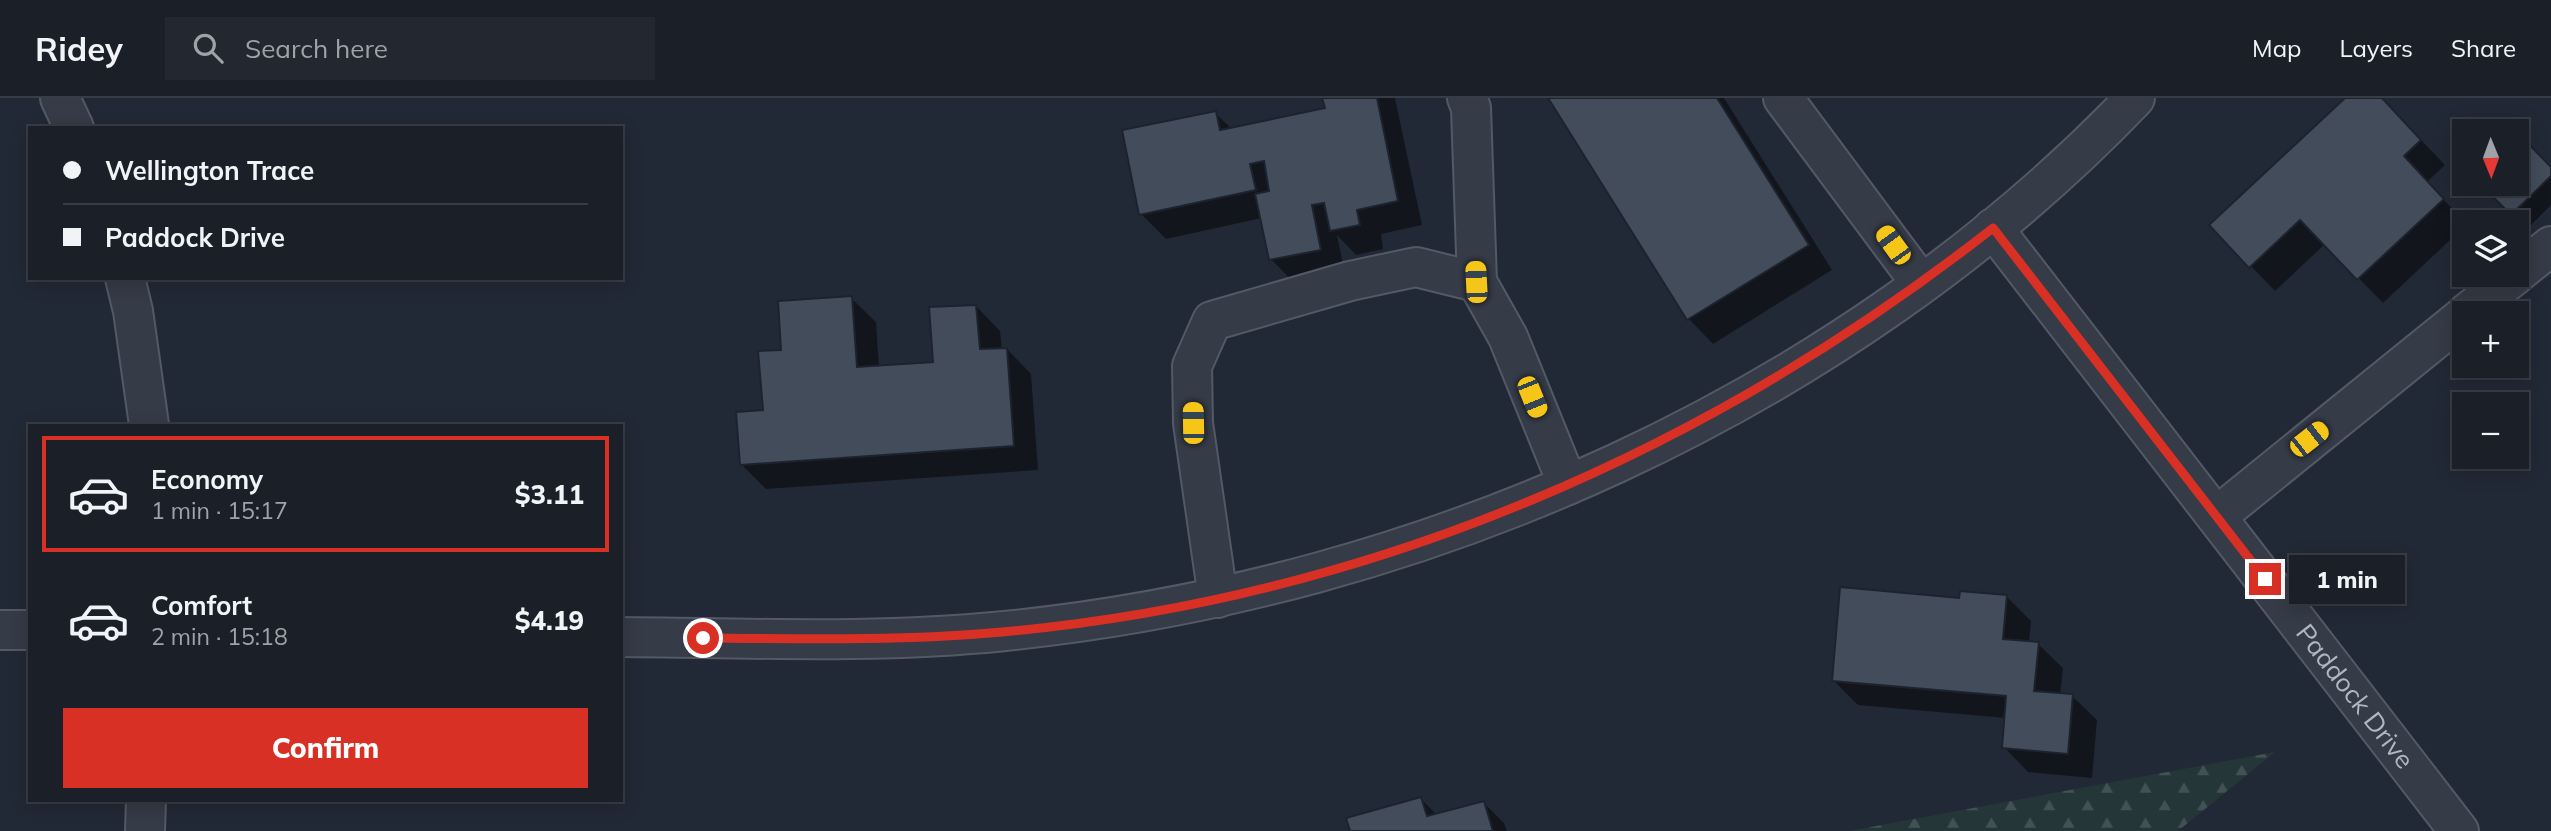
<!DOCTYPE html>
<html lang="en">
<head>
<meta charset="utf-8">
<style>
  body { margin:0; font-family:Mulish,sans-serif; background:#232730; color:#f1f3f6; height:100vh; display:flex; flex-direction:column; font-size:26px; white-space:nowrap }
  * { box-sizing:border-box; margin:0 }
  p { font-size:23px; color:#9fa2a8 }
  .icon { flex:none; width:38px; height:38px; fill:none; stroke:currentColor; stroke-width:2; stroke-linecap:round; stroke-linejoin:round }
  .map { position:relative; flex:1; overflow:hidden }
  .details { position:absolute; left:28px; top:326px; width:595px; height:378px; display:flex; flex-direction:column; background:#1a1f28; border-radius:0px; box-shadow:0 4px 18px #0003,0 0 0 2px #383d45 }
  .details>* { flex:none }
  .guide { position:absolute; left:28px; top:28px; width:595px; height:154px; border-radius:0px; box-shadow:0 4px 18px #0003,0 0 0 2px #383d45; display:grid; align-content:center; height:154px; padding:0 35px; background:#1a1f28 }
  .needle { width:46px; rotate:179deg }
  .fabs { position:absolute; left:2452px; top:21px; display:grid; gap:14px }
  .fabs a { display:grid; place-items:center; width:77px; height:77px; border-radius:0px; background:#1a1f28; box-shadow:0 4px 18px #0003,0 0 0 2px #383d45; font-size:35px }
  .end { position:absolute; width:32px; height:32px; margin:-16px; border:9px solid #d93025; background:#fff; box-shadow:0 0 0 4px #fff }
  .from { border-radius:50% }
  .bubble { position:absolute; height:49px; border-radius:0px; background:#1a1f28; box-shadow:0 4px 18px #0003,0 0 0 2px #383d45; font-size:23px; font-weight:800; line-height:49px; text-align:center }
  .car { position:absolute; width:21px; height:42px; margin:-21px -10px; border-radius:9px; box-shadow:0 0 5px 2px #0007; background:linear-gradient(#f5c518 24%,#345 0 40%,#f5c518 0 76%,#345 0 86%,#f5c518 0) }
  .guide b { display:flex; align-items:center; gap:24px; height:66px; font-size:26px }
  .guide b+b { border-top:2px solid #383d45 }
  .guide i { width:18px; height:18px; background:#f1f3f6 }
  ul { padding:12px 0 0; list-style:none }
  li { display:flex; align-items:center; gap:21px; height:116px; margin:0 14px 10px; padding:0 21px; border:4px solid transparent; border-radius:0px }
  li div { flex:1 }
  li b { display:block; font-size:26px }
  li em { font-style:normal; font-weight:800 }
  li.selected { border-color:#d93025 }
  li>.icon { width:63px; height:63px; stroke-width:1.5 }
  .action { display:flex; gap:14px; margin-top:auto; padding:14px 35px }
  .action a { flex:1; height:80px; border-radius:0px; background:#d93025; color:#fff; font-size:28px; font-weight:800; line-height:80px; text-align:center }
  header { display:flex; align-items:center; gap:42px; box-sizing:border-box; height:98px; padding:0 35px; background:#1a1f28; border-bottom:2px solid #383d45 }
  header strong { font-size:33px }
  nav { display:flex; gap:38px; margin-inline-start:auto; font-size:24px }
  .search { width:490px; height:63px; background:#232730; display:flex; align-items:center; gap:18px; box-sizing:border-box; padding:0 24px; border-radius:0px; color:#9fa2a8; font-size:26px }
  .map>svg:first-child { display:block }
  .forest { fill:url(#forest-firs) }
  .shadow { fill:#0007 }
  .building { fill:#434c5b; stroke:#1d232e; stroke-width:2 }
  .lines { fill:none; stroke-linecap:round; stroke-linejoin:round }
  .minor-casing { stroke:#535965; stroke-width:42 }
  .minor { stroke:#353b47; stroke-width:38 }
  .route { stroke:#d93025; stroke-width:9 }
  .labels { text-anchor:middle; stroke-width:5; stroke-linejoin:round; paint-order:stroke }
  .street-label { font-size:26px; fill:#b0b6c3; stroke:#1b212b }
</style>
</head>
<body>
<header>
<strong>Ridey</strong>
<div class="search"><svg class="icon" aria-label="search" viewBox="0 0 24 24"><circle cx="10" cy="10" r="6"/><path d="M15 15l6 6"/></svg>Search here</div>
<nav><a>Map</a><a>Layers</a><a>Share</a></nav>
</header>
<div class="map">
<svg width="2551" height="733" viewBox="0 0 2551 733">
  <defs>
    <pattern id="forest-firs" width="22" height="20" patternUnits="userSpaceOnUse" patternTransform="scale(1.75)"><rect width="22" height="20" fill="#253638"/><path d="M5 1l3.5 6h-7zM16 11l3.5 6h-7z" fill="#425153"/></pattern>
  </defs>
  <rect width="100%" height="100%" fill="#222936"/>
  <polygon class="forest" points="2275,654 2178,733 1849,733"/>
  <g class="shadow">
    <polygon points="1324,0 1395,0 1422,127 1381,136 1383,151 1356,157 1337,137 1345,176 1295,186 1271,161 1262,120 1166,141 1141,116 1215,15 1232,31 1327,12"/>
    <polygon points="1550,0 1724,0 1832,172 1713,246 1689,221"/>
    <polygon points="2348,0 2381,0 2445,67 2427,84 2465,124 2464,129 2383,205 2325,146 2275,193 2211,127"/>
    <polygon points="2551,71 2551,107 2527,131 2482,86 2516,86"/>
    <polygon points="851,200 876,224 879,269 935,265 976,208 1000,233 1002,252 1007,251 1031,276 1038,372 766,391 741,366 765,313 783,253"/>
    <polygon points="2007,499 2031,523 2029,545 2038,546 2063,570 2060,597 2072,598 2097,622 2092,680 2028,674 2004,649 2006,620 1858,607 1833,582 1961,502"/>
    <polygon points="1421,701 1437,717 1484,705 1504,725 1507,733 1352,733"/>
  </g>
  <g class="building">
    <polygon points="1322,0 1377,0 1398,103 1357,112 1360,127 1330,133 1324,105 1312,107 1321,152 1269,162 1255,96 1269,93 1264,63 1250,66 1256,92 1139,117 1122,32 1216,13 1220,32 1325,10"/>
    <polygon points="1548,0 1717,0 1809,147 1687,222"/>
    <polygon points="2345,0 2382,0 2421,42 2404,58 2444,101 2357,182 2300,122 2249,170 2209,127"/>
    <polygon points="2516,33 2551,69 2551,78 2511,117 2480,86 2516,86"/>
    <polygon points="852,198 857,269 933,264 929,209 976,207 980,251 1007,250 1014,348 740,367 736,314 763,312 758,253 781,252 778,203"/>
    <polygon points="1840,489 1959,500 1960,493 2007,497 2003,541 2039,544 2034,593 2073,596 2068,656 2002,650 2006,598 1832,583"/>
    <polygon points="1421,699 1427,718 1484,703 1493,733 1350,733 1346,720"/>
  </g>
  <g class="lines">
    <g class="minor-casing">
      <g id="minor">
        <polyline points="60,0 74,30"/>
        <polyline points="1467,0 1471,10 1477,184 1508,239 1568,387"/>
        <polyline points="1783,0 1920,184"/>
        <path id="s1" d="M1993 130 2459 733"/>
        <polyline points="2516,176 2551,148"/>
        <polyline points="125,180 133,213 149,327"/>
        <polyline points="2467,215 2515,177"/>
        <polyline points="2217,418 2464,218"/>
        <polyline points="1218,500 1193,325 1192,268 1212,223 1350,183 1416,169 1477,184"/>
        <polyline points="0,532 30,532"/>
        <path d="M621 539C749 540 877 546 1005 533 1422 491 1843 305 2135 0"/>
        <polyline points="145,733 146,702"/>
      </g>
    </g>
    <use href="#minor" class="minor"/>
  </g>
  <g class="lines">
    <path class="route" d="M703 540C803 541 903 543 1002 534 1368 501 1706 355 1993 130L2265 481"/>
  </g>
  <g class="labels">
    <g class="street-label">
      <text dy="9" stroke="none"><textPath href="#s1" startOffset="592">Paddock Drive</textPath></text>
    </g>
  </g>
</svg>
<div class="fabs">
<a><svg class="needle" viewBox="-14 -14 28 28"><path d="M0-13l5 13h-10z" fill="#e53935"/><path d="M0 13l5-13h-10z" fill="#9fa2a8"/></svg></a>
<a><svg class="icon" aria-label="layers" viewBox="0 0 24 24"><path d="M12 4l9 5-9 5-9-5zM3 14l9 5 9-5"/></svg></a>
<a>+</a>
<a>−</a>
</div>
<i class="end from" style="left:703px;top:540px"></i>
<i class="end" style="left:2265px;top:481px"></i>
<div class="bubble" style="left:2289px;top:457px;width:116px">1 min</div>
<i class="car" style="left:1893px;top:147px;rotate:324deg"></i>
<i class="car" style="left:1476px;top:184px;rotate:357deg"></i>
<i class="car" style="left:1532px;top:299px;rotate:158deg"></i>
<i class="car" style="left:1193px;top:325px;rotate:359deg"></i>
<i class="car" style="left:2309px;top:341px;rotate:52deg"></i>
<div class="guide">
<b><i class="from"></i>Wellington Trace</b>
<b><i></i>Paddock Drive</b>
</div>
<section class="details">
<ul>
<li class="selected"><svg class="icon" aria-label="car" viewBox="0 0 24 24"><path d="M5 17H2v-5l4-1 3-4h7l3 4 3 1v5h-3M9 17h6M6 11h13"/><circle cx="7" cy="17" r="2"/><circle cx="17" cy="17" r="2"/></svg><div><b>Economy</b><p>1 min · 15:17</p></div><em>$3.11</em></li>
<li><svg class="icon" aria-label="car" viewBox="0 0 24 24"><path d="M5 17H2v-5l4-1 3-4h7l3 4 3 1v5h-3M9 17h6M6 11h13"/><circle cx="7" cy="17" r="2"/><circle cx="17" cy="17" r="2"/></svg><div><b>Comfort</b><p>2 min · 15:18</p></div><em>$4.19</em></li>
</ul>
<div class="action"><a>Confirm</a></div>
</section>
</div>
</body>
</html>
